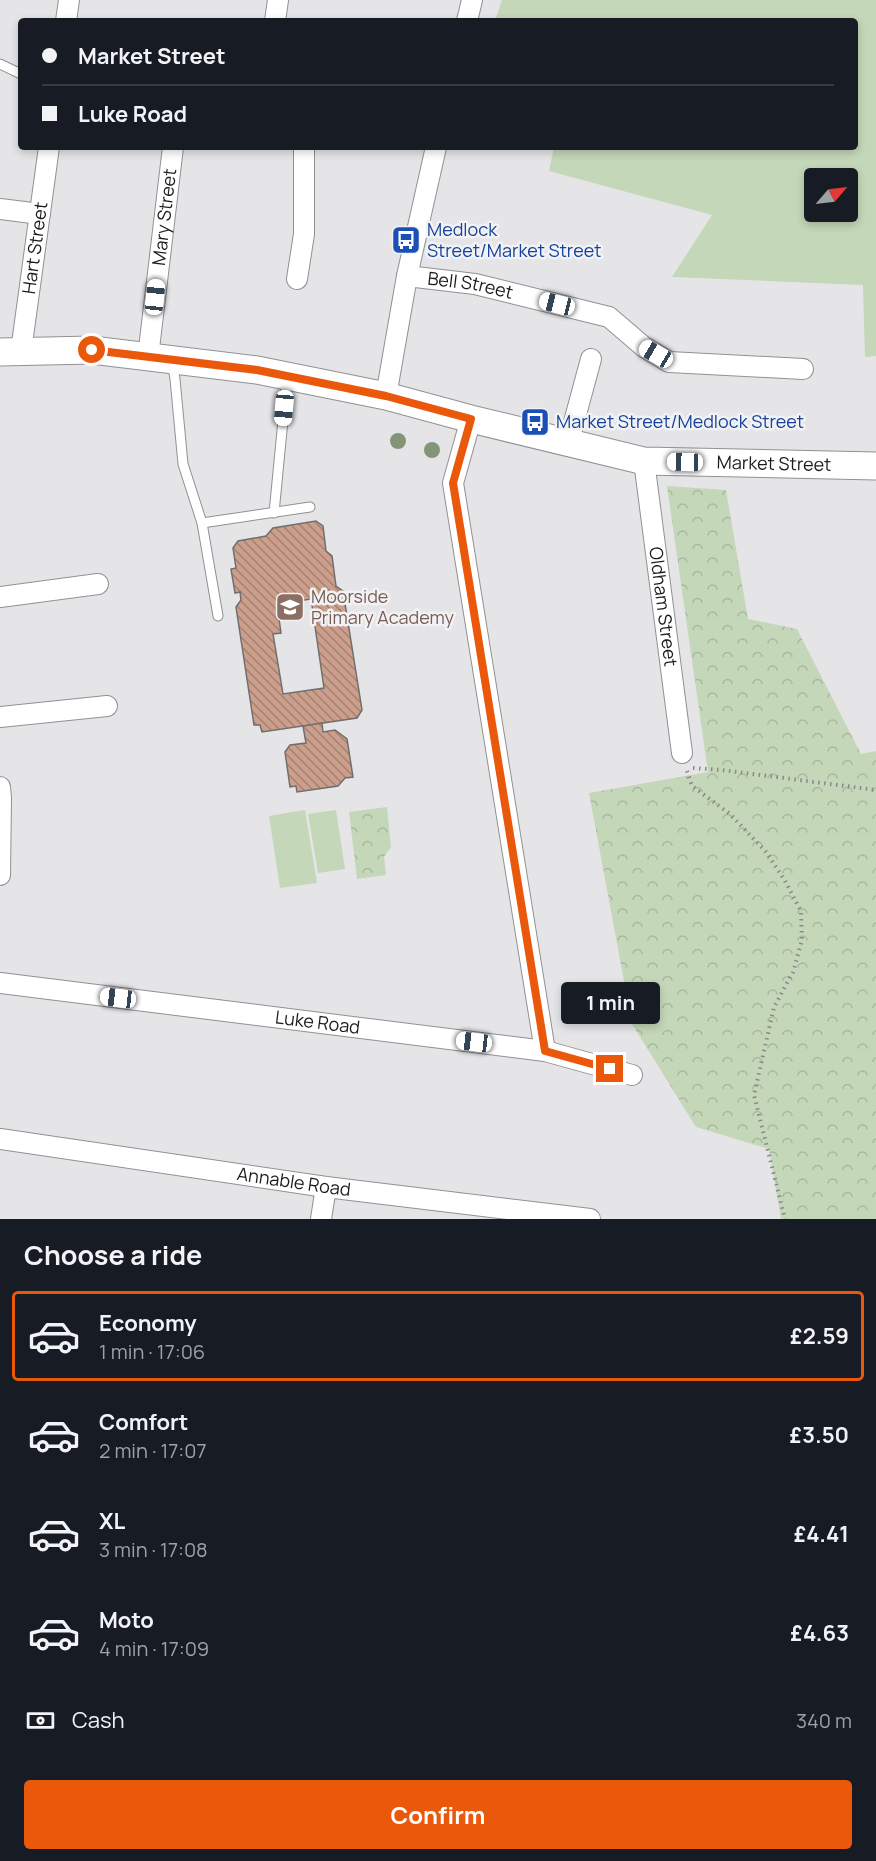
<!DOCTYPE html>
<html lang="en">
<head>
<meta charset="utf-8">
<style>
  body { margin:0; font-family:Manrope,sans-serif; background:#20242c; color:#f1f3f6; height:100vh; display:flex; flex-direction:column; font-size:22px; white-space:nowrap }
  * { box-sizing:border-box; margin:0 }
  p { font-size:20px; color:#9ea1a6 }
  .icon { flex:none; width:33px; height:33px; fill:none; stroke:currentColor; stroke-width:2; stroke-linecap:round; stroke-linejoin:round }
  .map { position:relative; height:1219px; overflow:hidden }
  .side { display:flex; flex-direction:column; background:#171b24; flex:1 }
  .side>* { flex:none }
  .banner { position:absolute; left:18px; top:18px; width:840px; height:132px; border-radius:6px; box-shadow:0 3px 9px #0003; display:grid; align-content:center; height:132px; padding:0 24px; background:#171b24 }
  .needle { width:39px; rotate:62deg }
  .buttons { position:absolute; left:804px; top:168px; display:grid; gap:12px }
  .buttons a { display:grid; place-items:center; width:54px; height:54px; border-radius:6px; background:#171b24; box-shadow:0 3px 9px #0003; font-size:30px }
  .end { position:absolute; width:27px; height:27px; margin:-14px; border:8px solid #ea580c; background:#fff; box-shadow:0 0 0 3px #fff }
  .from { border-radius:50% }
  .bubble { position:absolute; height:42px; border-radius:6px; background:#171b24; box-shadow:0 3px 9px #0003; font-size:20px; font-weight:700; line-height:42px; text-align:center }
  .car { position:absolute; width:18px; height:36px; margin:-18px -9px; border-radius:8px; box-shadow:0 0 4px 2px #0007; background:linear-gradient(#fff 24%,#345 0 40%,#fff 0 76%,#345 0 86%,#fff 0) }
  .banner b { display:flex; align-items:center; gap:21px; height:57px; font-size:22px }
  .banner b+b { border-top:2px solid #363941 }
  .banner i { width:15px; height:15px; background:#f1f3f6 }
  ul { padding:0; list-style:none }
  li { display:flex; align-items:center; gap:18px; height:90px; margin:0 12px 9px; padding:0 12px; border:3px solid transparent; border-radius:6px }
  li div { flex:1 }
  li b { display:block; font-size:22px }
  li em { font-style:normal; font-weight:700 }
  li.active { border-color:#ea580c }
  li>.icon { width:54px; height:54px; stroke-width:1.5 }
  h2 { padding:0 24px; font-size:27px; line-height:72px }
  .pay { display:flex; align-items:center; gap:15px; height:66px; padding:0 24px; font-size:22px }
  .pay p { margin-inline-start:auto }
  .button { display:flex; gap:12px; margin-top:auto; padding:12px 24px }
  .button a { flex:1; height:69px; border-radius:6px; background:#ea580c; color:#fff; font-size:24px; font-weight:700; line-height:69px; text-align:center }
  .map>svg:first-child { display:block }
  .park { fill:url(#park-crowns) }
  .garden { fill:#c4d7b8; fill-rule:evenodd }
  .building { fill:url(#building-back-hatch); stroke:#716e6d; stroke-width:1.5; fill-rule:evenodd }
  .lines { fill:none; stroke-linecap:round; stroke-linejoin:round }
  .lane-casing { stroke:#919194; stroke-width:11 }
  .street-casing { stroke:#919194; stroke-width:22 }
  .secondary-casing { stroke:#919194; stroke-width:29 }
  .path { stroke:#89898b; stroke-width:4; stroke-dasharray:1.5 4.5; stroke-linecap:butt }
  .lane { stroke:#fff; stroke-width:9 }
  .street { stroke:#fff; stroke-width:20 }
  .secondary { stroke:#fff; stroke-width:27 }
  .tree { fill:#849477 }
  .route { stroke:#ea580c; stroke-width:8 }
  .labels { text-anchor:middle; stroke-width:5; stroke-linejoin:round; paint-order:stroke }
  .street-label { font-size:18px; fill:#1c1c1d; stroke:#f2f2f5 }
  .transit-label { font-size:18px; fill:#164399; stroke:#f2f2f5; text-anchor:start }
  .education-label { font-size:18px; fill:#785e54; stroke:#f2f2f5; text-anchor:start }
</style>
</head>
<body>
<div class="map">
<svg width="876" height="1219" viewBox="0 0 876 1219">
  <defs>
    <pattern id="park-crowns" width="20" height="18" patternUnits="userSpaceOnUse" patternTransform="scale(1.5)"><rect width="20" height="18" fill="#c4d7b8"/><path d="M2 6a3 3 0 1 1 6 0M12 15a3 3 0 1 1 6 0" fill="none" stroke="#a8b89e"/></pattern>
    <pattern id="building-back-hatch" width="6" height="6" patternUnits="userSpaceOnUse" patternTransform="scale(1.5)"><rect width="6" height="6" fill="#cc9f8c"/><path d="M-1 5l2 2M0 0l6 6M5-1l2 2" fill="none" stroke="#a58172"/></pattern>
  </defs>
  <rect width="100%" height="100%" fill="#e5e5e8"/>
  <g class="park">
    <polygon points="667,486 726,490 748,619 797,629 861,754 876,751 876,1219 781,1219 769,1149 696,1127 632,1024 589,793 708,772"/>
    <polygon points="387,807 391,847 384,857 386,875 357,879 349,812"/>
  </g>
  <g class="garden">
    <path d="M502 0H876V356L865 357 863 285 672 277 712 215 549 171 554 147H855V21H495ZM848 178V212H814V178Z"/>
    <polygon points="305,810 317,883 280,888 269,816"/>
    <polygon points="336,810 345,869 318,873 308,814"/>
  </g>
  <g class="building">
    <path d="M316 521 323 526 326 551 332 556 336 586 343 591 362 710 357 718 262 732 260 725H254L236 607 241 600 240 592 235 593 231 569 236 568 233 548 238 541 266 536 273 528ZM311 599 324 688 283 694 273 634 281 633 277 604Z"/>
    <polygon points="322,723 323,732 335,730 347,739 353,777 345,778 338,786 297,792 296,786 290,787 285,752 290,745 306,743 303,726"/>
  </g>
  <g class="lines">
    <g class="lane-casing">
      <g id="lane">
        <polyline points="0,64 21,74"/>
        <polyline points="172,362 175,379 183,464 202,523 218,616"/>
        <polyline points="274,513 287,379"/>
        <polyline points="202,523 310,507"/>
      </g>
    </g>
    <g class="street-casing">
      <g id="street">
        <polyline points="66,21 69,0"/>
        <polyline points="275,21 278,0"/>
        <polyline points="467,21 472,0"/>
        <polyline points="0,209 40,214"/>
        <path id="s1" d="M407 276 475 284 609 317 644 347 669 362 803 369"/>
        <polyline points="297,279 304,234 304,147"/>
        <path id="s2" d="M21 351 49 147"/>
        <path id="s3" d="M148 357 173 147"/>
        <polyline points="386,396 407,276 436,147"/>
        <polyline points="471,419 453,483 545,1051"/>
        <polyline points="568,444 591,359"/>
        <path id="s4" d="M644 461 682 753"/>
        <polyline points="0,597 98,584"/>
        <polyline points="0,717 107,706"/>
        <polyline points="0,787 1,798 0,875"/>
        <path id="s5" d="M0 983 545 1051 632 1075"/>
        <path id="s6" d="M0 1139 326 1187 590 1219"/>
        <polyline points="321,1219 326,1187"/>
      </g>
    </g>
    <g class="secondary-casing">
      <g id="secondary">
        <path id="s7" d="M0 352 92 350 257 370 386 396 471 419 644 461 876 466"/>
      </g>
    </g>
    <g class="path">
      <polyline points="693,768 722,770 876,790"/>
      <polyline points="687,771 692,786 730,814 766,852 785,881 801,911 802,940 793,972 774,1007 754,1095 785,1219"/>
    </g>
    <use href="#lane" class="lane"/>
    <use href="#street" class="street"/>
    <use href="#secondary" class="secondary"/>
  </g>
  <g class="tree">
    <circle cx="398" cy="441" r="8"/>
    <circle cx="432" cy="450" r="8"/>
  </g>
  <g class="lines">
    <polyline class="route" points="92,350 257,370 386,396 471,419 453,483 545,1051 610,1069"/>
  </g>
  <defs>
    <g id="bus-square" transform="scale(1.5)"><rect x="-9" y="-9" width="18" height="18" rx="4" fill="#1a4fb4" stroke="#f2f2f5"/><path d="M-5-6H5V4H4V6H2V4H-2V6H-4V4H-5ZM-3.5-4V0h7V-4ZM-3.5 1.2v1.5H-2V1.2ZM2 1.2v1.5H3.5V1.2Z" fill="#fff"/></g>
    <g id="school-square" transform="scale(1.5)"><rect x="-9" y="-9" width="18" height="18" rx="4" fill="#8d6e63" stroke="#f2f2f5"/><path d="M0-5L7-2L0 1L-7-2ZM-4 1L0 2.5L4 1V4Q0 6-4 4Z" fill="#fff"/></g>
  </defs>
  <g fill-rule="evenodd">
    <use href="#bus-square" x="406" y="240"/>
    <use href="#bus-square" x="535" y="422"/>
    <use href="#school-square" x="290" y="607"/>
  </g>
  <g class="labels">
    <g class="street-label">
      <text dy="6" stroke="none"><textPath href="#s3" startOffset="141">Mary Street</textPath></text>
      <text dy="6" stroke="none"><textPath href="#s2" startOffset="104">Hart Street</textPath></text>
      <text dy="6" stroke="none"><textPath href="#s1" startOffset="64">Bell Street</textPath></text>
      <text dy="6" stroke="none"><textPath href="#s7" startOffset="786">Market Street</textPath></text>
      <text dy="6" stroke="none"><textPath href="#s4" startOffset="147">Oldham Street</textPath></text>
      <text dy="6" stroke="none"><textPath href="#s5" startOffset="320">Luke Road</textPath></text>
      <text dy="6" stroke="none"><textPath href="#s6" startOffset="297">Annable Road</textPath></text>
    </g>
    <g class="transit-label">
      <text x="427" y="236">Medlock<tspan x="427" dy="21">Street/Market Street</tspan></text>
      <text x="556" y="428">Market Street/Medlock Street</text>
    </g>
    <g class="education-label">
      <text x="311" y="603">Moorside<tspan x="311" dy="21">Primary Academy</tspan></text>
    </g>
  </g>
</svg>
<div class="buttons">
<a><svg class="needle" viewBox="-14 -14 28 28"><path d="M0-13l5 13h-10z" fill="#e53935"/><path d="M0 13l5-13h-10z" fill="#9ea1a6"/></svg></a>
</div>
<i class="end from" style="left:92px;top:350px"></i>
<i class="end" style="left:610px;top:1069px"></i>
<div class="bubble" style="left:561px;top:982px;width:99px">1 min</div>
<i class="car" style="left:155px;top:297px;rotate:6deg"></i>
<i class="car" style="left:557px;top:304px;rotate:284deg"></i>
<i class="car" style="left:656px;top:354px;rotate:300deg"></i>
<i class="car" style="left:284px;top:408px;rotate:185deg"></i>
<i class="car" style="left:685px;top:462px;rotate:271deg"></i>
<i class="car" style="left:118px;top:998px;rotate:277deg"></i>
<i class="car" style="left:474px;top:1042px;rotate:277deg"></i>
<div class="banner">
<b><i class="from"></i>Market Street</b>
<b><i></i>Luke Road</b>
</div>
</div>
<section class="side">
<h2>Choose a ride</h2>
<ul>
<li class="active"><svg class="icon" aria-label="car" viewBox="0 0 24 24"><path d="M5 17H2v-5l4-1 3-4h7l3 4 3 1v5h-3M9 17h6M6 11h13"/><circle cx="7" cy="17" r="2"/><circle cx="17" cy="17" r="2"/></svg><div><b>Economy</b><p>1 min · 17:06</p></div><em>£2.59</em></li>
<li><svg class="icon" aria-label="car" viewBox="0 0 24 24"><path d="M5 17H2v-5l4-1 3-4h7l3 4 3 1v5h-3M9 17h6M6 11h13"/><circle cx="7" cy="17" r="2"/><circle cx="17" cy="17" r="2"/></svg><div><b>Comfort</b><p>2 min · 17:07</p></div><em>£3.50</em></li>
<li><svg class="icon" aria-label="car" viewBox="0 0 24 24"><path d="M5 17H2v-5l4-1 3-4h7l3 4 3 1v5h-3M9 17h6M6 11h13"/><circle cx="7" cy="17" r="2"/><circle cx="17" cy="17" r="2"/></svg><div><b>XL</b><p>3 min · 17:08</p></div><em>£4.41</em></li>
<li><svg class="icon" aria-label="car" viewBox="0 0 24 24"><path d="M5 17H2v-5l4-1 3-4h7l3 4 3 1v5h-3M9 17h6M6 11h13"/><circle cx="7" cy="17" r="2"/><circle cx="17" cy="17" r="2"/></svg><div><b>Moto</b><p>4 min · 17:09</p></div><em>£4.63</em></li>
</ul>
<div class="pay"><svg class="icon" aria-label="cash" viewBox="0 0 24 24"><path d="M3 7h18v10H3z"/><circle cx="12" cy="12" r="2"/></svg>Cash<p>340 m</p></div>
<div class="button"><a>Confirm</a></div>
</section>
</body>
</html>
